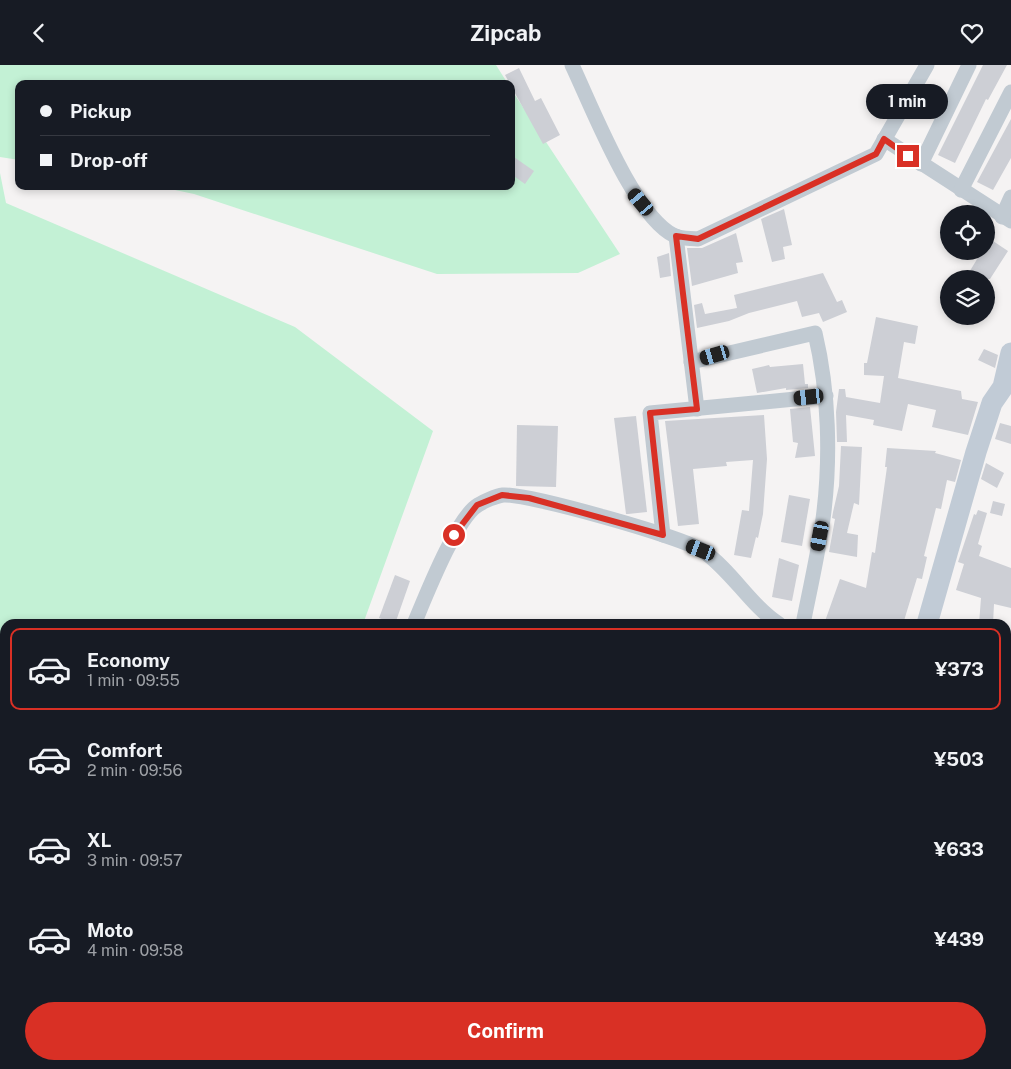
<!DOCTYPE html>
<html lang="en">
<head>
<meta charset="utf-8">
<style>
  body { margin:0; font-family:"Public Sans",sans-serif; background:#20242c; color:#f1f3f6; height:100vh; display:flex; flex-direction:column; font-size:19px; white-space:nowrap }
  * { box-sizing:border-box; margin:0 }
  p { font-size:16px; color:#9ea1a6 }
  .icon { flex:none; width:28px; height:28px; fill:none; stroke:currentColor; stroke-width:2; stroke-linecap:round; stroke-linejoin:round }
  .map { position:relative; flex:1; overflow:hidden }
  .sheet { position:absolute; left:0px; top:554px; width:1011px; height:451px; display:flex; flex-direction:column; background:#171b24; border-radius:15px 15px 0 0; box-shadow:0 2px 8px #0003 }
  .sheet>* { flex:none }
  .hud { position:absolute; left:15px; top:15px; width:500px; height:110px; border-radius:10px; box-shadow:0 2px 8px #0003; display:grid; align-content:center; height:110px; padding:0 25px; background:#171b24 }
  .fabs { position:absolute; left:940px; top:140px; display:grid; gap:10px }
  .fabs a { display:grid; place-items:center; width:55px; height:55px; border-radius:50%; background:#171b24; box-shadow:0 2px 8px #0003; font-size:25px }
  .end { position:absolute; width:22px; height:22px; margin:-11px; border:6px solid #d93025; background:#fff; box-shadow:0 0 0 2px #fff }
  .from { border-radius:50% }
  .bubble { position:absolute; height:35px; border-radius:18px; background:#171b24; box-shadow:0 2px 8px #0003; font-size:16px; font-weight:700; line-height:35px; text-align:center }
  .car { position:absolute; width:15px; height:30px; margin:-15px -8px; border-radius:6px; box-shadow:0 0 4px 1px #0007; background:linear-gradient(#222 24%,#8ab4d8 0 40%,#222 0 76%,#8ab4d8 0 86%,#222 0) }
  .hud b { display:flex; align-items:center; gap:18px; height:48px; font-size:19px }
  .hud b+b { border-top:1px solid #363941 }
  .hud i { width:12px; height:12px; background:#f1f3f6 }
  ul { padding:9px 0 0; list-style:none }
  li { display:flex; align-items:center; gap:15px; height:82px; margin:0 10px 8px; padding:0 15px; border:2px solid transparent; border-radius:10px }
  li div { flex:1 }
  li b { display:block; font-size:19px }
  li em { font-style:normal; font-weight:700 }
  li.active { border-color:#d93025 }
  li>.icon { width:45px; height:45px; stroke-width:1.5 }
  .cta { display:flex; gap:10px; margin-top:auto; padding:10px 25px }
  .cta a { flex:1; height:58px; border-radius:30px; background:#d93025; color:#fff; font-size:20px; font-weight:700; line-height:58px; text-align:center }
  header { display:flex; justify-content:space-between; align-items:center; height:65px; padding:0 25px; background:#171b24; font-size:22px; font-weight:700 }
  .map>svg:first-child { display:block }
  .green { fill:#c3f1d5 }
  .building { fill:#cdcfd5 }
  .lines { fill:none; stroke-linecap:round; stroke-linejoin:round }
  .street { stroke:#c1cad2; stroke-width:15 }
  .secondary { stroke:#c1cbd6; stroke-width:21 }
  .route { stroke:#d93025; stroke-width:6 }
</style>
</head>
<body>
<header><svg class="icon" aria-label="back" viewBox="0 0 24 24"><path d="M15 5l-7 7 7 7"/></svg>Zipcab<svg class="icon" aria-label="heart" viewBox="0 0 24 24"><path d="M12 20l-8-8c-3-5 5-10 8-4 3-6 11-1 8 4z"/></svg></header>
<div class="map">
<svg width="1011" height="1004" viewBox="0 0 1011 1004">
  <rect width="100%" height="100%" fill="#f5f3f3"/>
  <g class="green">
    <polygon points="0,0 496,0 508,19 19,19 19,95 0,92"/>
    <polygon points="511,24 620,189 578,208 437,209 194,129 156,121 511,121"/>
    <polygon points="0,108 6,138 295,262 433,366 363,559 5,559 5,1000 55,1000 52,1004 0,1003"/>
  </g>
  <g class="building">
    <polygon points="983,0 1007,0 988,35 986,34 955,98 938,90"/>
    <polygon points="519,3 535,36 541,33 560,70 543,79 505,10"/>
    <polygon points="1011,54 1011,93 993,125 977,117"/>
    <polygon points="511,90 534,106 525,119 511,109"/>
    <polygon points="784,144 792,180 783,182 785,194 772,197 761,154"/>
    <polygon points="736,168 743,197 736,198 738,208 692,221 687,183 702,183"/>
    <polygon points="990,174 1008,186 990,214 965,214 982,186 986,186 986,180"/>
    <polygon points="669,188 671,211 660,213 657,192"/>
    <polygon points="823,208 837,237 842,235 847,247 823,257 819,248 802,252 797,236 749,248 729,256 697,263 694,240 702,238 705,249 737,243 734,230"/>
    <polygon points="876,252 918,261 915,279 904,277 898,313 961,326 962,334 978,337 968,370 932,362 936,345 908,339 902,366 873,360 874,355 846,350 847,377 837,377 836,347 839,324 845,324 846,332 880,338 884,311 864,310 864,298 867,298"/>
    <polygon points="984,284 998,290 995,303 978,295"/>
    <polygon points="803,299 805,319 808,319 808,323 786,325 786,323 757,328 752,304 769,300 770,302"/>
    <polygon points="810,342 815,391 795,393 798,378 793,377 790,344"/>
    <polygon points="764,350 767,394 763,449 758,473 756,472 751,493 734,490 742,445 749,446 753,395 726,397 727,401 693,404 699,459 678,461 665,356"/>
    <polygon points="636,351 647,447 628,449 626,449 614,353"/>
    <polygon points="1000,358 1011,361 1011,379 995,374"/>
    <polygon points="517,360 558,361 556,422 516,421"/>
    <polygon points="841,381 862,382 859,440 854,438 847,468 858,470 857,492 829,487 835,454 832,453 833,447 839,421"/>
    <polygon points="887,383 936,386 935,388 961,395 955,417 947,415 941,444 936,443 924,491 927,492 922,514 917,513 903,559 824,559 840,514 866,523 872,487 875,488 887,402 885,402"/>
    <polygon points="986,398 1004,408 997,423 981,414"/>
    <polygon points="789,430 810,434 802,481 781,477"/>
    <polygon points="993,436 1005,439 1002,451 990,448"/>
    <polygon points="978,445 987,448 978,479 982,481 979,491 1011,503 1011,543 994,539 993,559 979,559 981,533 956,525 964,499 958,497 974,449 976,450"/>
    <polygon points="779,493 799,500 792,536 772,532"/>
    <polygon points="395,510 410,516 395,559 379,553"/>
  </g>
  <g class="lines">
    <g class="street">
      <path d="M572 0C592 42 634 152 675 171 681 174 691 173 698 174L876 89 927 0"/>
      <polyline points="884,74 1011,156"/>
      <polyline points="921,99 969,0"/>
      <polyline points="961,125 1011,27"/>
      <polyline points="1002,152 1011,132"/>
      <polyline points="676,171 697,344"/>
      <path d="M691 297 815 268C829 327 831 394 823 454 818 489 810 524 803 559"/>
      <polyline points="663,470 650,348 826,331"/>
      <path d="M414 559C425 533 456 453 478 440 484 436 496 431 503 430 526 428 683 472 703 486 732 506 750 540 779 559"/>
      <polyline points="1006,694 1011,693"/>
    </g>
    <g class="secondary">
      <polyline points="927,559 976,387 992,338 1003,322 1011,288"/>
      <polyline points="774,1000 775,1004"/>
    </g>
  </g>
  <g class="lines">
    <polyline class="route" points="454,470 477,440 502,430 529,433 663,470 650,348 697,344 676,171 698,174 876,89 884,74 908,91"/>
  </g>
</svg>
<div class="fabs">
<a><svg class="icon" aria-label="locate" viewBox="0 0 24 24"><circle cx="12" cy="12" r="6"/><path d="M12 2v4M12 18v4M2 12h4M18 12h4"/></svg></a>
<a><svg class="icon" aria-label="layers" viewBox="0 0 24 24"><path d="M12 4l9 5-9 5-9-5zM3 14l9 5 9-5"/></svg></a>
</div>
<i class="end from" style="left:454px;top:470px"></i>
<i class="end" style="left:908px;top:91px"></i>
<div class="bubble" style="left:866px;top:19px;width:82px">1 min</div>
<i class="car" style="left:641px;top:137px;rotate:320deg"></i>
<i class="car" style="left:715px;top:290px;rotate:254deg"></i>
<i class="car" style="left:809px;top:332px;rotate:264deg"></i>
<i class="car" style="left:820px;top:471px;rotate:191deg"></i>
<i class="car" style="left:701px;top:485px;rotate:291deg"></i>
<div class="hud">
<b><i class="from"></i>Pickup</b>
<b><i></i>Drop-off</b>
</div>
<section class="sheet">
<ul>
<li class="active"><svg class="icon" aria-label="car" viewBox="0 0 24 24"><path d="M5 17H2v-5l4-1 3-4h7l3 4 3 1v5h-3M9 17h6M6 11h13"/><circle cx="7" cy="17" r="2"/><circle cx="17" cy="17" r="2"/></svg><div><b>Economy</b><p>1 min · 09:55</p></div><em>¥373</em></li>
<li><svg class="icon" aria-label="car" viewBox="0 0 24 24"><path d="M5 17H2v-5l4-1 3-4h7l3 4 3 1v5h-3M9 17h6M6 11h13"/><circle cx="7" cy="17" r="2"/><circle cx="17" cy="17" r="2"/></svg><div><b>Comfort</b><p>2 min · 09:56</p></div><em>¥503</em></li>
<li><svg class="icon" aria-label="car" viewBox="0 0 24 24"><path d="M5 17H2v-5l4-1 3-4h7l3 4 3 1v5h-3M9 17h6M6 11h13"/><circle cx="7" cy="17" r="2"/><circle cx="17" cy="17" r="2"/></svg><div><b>XL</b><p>3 min · 09:57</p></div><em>¥633</em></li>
<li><svg class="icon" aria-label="car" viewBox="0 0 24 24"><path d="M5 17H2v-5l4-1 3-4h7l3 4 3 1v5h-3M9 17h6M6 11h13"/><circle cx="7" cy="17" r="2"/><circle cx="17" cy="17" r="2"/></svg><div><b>Moto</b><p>4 min · 09:58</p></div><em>¥439</em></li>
</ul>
<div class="cta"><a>Confirm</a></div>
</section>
</div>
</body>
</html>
